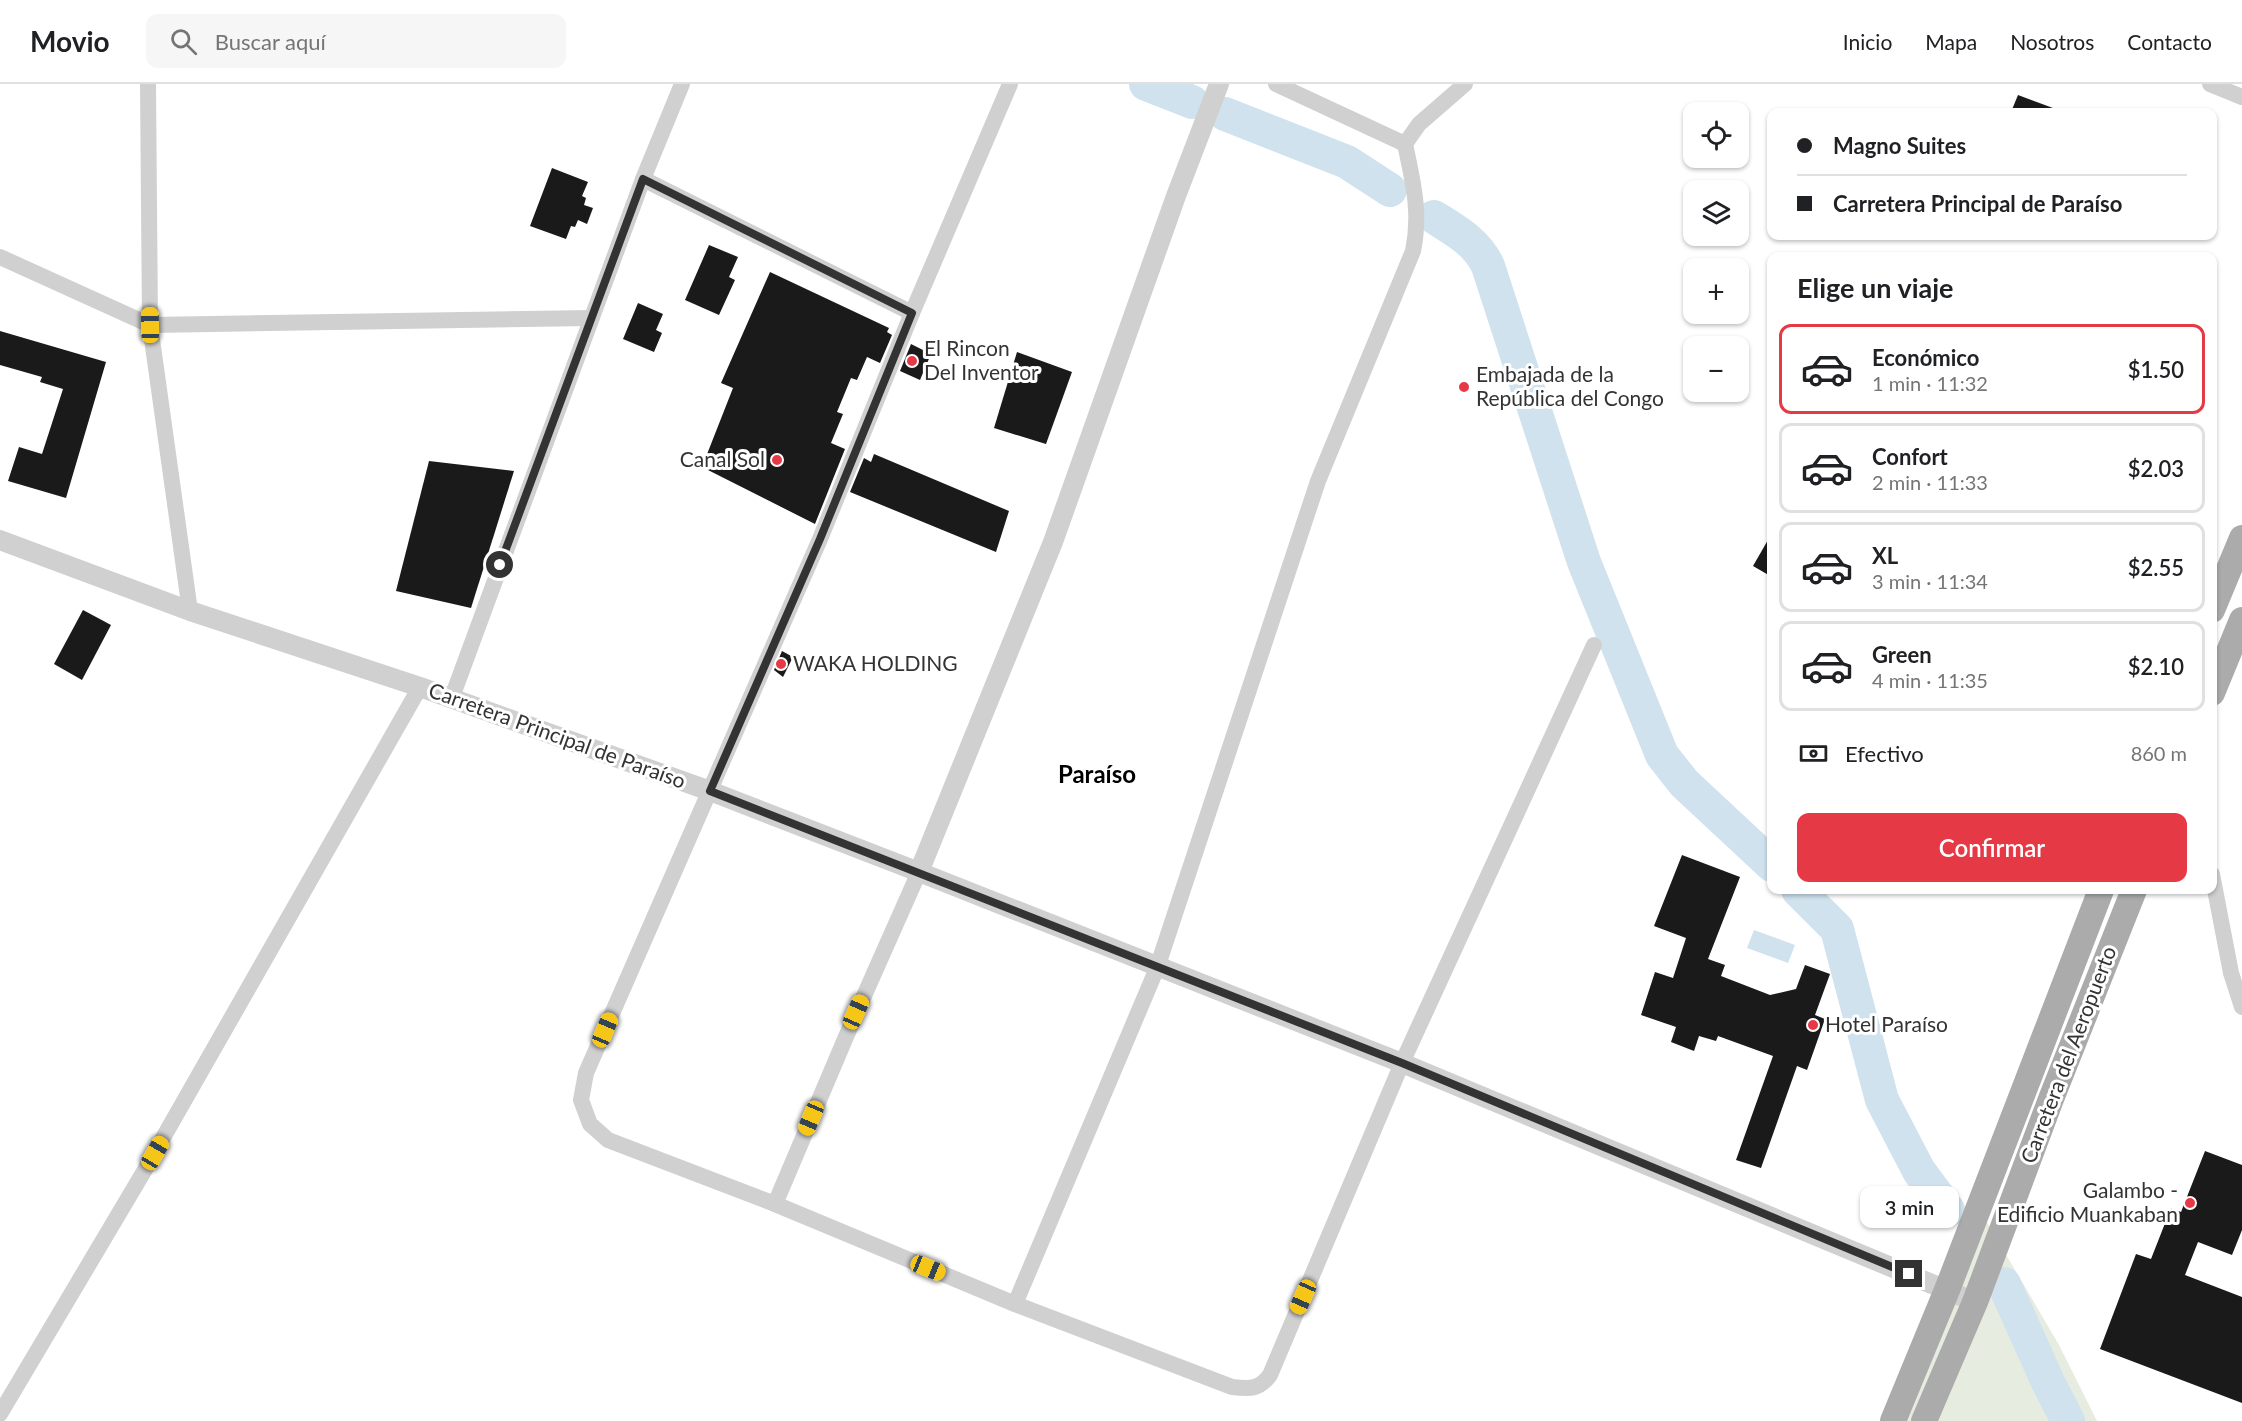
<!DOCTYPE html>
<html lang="es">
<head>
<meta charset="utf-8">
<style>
  body { margin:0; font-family:Lato,sans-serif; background:#f6f6f6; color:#202124; height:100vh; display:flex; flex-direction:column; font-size:22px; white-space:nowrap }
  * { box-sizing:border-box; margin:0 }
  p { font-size:20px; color:#757577 }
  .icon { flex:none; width:33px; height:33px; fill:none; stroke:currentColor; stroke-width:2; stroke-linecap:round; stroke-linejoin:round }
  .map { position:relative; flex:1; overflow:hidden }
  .sheet { position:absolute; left:1767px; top:168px; width:450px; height:642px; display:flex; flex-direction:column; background:#fff; border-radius:12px; box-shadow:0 2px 4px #0004 }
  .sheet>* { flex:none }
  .banner { position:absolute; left:1767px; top:24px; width:450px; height:132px; border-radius:12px; box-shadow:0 2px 4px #0004; display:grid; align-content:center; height:132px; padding:0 30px; background:#fff }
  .fabs { position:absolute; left:1683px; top:18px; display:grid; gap:12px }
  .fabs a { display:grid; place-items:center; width:66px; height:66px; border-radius:12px; background:#fff; box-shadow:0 2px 4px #0004; font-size:30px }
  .end { position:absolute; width:27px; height:27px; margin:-14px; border:8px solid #333; background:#fff; box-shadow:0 0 0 3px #fff }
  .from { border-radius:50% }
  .bubble { position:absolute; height:42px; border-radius:12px; background:#fff; box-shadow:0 2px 4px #0004; font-size:20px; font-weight:600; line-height:42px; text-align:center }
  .car { position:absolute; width:18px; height:36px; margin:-18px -9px; border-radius:8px; box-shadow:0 0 4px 2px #0007; background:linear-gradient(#f5c518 24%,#345 0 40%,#f5c518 0 76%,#345 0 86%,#f5c518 0) }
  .banner b { display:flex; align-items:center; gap:21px; height:57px; font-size:22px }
  .banner b+b { border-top:2px solid #e0e0e0 }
  .banner i { width:15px; height:15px; background:#202124 }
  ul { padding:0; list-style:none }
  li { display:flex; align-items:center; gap:18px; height:90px; margin:0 12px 9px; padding:0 18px; border:3px solid #e0e0e0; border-radius:12px }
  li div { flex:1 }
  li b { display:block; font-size:22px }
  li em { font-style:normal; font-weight:600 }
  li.active { border-color:#e63946 }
  li>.icon { width:54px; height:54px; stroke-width:1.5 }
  h2 { padding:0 30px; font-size:27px; line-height:72px }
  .pay { display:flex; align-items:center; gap:15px; height:66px; padding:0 30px; font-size:22px }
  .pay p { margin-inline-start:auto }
  .button { display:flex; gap:12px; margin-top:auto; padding:12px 30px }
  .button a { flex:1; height:69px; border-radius:12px; background:#e63946; color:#fff; font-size:24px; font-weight:600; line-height:69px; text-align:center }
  header { display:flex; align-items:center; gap:36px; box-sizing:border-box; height:84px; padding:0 30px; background:#fff; border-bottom:2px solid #e0e0e0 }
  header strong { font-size:28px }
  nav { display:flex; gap:33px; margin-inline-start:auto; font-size:21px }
  .search { width:420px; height:54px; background:#f6f6f6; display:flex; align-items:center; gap:15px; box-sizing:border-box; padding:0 21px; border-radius:12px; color:#757577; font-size:22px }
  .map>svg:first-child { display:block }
  .green { fill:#e6ecdf }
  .water { fill:#cfe2ee }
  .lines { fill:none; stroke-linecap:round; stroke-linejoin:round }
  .river { stroke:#cfe2ee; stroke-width:34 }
  .building { fill:#1a1a1a }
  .minor { stroke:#d0d0d0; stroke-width:16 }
  .tertiary { stroke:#d0d0d0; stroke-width:20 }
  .primary { stroke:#ababab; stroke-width:26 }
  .route { stroke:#333; stroke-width:8 }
  .poi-dot { fill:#e63946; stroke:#fff; stroke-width:2 }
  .labels { text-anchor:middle; stroke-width:6; stroke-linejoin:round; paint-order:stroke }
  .poi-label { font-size:21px; fill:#333; stroke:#fff; text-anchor:start }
  .street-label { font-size:21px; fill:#333; stroke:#fff }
  .quarter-label { font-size:24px; font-weight:bold; fill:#000; stroke:#fff }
</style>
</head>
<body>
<header>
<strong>Movio</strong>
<div class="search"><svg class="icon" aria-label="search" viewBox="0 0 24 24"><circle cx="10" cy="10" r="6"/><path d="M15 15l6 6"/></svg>Buscar aquí</div>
<nav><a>Inicio</a><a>Mapa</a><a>Nosotros</a><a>Contacto</a></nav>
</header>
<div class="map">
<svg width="2242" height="1337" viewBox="0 0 2242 1337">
  <rect width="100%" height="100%" fill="#fff"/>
  <polygon class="green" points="1981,1128 2059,1261 2097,1337 1899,1337"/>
  <polygon class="water" points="1754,846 1795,861 1788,879 1747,864"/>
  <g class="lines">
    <g class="river">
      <polyline points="1146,0 1192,18"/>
      <polyline points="1225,30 1347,78 1390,106"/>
      <path d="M1434 133C1456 147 1477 158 1488 182L1584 478 1662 671 1684 699 1772 781"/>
      <polyline points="1798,806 1837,845 1882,1016 1919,1087 1948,1126"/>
      <polyline points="2004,1200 2048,1298 2068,1337"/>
    </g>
  </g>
  <g class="building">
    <polygon points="2018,11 2061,27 2061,28 2011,28"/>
    <polygon points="552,84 588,98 582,112 586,114 584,121 593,124 587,140 578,136 575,143 571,142 566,155 530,142"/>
    <polygon points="709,161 738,173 729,193 735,196 719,231 685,216"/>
    <polygon points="770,188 889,244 887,248 892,251 880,279 867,273 857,296 851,294 837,328 843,330 831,359 845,365 815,440 702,383 733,304 721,299"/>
    <polygon points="638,219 663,230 656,246 662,249 654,268 623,255"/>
    <polygon points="0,247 106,278 66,414 8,397 19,363 42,370 63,305 40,298 42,293 0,281"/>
    <polygon points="911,260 931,270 920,296 900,287"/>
    <polygon points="1017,268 1072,288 1046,360 994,344"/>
    <polygon points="874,370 1009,427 996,468 850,408 864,374 871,378"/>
    <polygon points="429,377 514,387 471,524 396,507"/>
    <polygon points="1772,449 1772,493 1753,482"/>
    <polygon points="83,526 111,541 82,596 54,580"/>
    <polygon points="782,567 793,573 783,593 774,586"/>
    <polygon points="1682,771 1740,793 1708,875 1725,881 1721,892 1770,911 1796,905 1805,881 1830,890 1815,931 1825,935 1807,986 1797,982 1761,1084 1736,1076 1773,972 1718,952 1716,957 1699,952 1694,967 1671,958 1676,943 1641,931 1655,888 1673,894 1686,854 1654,842"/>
    <polygon points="2205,1067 2242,1081 2242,1146 2232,1171 2198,1158 2185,1191 2242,1213 2242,1319 2100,1265 2136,1170 2151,1175 2171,1124 2181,1128"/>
  </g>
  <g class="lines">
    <g class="minor">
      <polyline points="148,0 150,241 190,527"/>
      <path d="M1010 0 912 229 820 455 586 989 581 1016 590 1040 608 1056 775 1120 1015 1220 1232 1303C1249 1305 1259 1306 1270 1291L1402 979 1594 561"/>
      <polyline points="1276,0 1405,60"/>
      <polyline points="2210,0 2242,13"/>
      <polyline points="643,95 912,229"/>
      <polyline points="0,173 150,241 591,234"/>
      <polyline points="451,616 643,95 682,0"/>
      <polyline points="2212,790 2231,889 2242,923"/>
      <polyline points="775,1120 848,948 919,788"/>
      <path d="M1015 1220 1157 884 1318 397 1413 167C1421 129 1413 98 1405 60L1419 40 1465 0"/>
      <polyline points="0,1330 143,1089 420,603"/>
    </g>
    <g class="tertiary">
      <polyline points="0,456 190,527 420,603 710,707 919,788 1402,979 1975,1218"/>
      <polyline points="919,788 1053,458 1176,112 1219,0"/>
    </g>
    <g class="primary">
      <polyline points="2212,526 2242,454"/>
      <polyline points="2212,609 2242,536"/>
      <polyline points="1893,1337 1947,1206 2101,806"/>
      <polyline points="1924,1337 1975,1218 2051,1015 2134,806"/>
    </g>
  </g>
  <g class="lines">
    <polyline class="route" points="500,481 643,95 912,229 820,455 710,707 1402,979 1909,1190"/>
  </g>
  <g class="poi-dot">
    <circle cx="912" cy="277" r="6"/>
    <circle cx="1464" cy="303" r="6"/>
    <circle cx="777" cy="376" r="6"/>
    <circle cx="781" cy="580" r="6"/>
    <circle cx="1813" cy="941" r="6"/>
    <circle cx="2190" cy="1119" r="6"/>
  </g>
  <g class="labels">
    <g class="poi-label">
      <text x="924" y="272">El Rincon<tspan x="924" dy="24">Del Inventor</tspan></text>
      <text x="1476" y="298">Embajada de la<tspan x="1476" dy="24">República del Congo</tspan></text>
      <text x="765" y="383" text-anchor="end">Canal Sol</text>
      <text x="793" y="587">WAKA HOLDING</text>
      <text x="1825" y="948">Hotel Paraíso</text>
      <text x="2178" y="1114" text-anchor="end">Galambo -<tspan x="2178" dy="24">Edificio Muankaban</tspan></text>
    </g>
    <g class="street-label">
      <text transform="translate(557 652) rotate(20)" y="7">Carretera Principal de Paraíso</text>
      <text transform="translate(2069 971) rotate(-69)" y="7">Carretera del Aeropuerto</text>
    </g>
    <g class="quarter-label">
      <text x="1097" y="699">Paraíso</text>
    </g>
  </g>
</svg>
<div class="fabs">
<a><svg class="icon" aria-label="locate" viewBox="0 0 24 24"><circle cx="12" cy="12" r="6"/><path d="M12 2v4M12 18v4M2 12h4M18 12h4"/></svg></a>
<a><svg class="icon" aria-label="layers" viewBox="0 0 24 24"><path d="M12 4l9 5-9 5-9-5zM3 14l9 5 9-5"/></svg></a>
<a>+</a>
<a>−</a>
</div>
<i class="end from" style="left:500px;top:481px"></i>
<i class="end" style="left:1909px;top:1190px"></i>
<div class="bubble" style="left:1860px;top:1102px;width:99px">3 min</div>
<i class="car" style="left:150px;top:241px;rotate:359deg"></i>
<i class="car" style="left:856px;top:928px;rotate:24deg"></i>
<i class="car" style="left:605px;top:946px;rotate:23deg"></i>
<i class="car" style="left:811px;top:1034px;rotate:203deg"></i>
<i class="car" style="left:155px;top:1069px;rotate:30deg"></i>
<i class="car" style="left:928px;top:1184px;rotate:112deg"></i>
<i class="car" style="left:1303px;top:1213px;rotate:204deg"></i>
<div class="banner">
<b><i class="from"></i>Magno Suites</b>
<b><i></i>Carretera Principal de Paraíso</b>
</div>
<section class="sheet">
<h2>Elige un viaje</h2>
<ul>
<li class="active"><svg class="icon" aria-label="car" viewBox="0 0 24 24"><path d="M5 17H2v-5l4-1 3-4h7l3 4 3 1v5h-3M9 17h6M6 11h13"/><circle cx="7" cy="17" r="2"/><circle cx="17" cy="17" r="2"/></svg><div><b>Económico</b><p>1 min · 11:32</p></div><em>$1.50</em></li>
<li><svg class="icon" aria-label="car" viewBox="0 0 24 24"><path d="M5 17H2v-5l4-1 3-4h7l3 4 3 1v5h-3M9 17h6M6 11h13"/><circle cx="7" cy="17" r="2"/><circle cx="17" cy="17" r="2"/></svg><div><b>Confort</b><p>2 min · 11:33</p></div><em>$2.03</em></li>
<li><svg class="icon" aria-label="car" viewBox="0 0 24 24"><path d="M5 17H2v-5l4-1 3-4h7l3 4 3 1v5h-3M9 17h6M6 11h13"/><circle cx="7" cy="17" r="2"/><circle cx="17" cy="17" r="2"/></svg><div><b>XL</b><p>3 min · 11:34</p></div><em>$2.55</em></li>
<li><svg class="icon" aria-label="car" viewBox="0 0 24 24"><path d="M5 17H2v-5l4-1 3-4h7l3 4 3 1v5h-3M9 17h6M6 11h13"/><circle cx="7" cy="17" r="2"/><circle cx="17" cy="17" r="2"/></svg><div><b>Green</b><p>4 min · 11:35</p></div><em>$2.10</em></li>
</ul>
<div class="pay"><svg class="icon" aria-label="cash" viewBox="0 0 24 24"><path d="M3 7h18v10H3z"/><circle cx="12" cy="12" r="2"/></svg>Efectivo<p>860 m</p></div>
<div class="button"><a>Confirmar</a></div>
</section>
</div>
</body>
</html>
